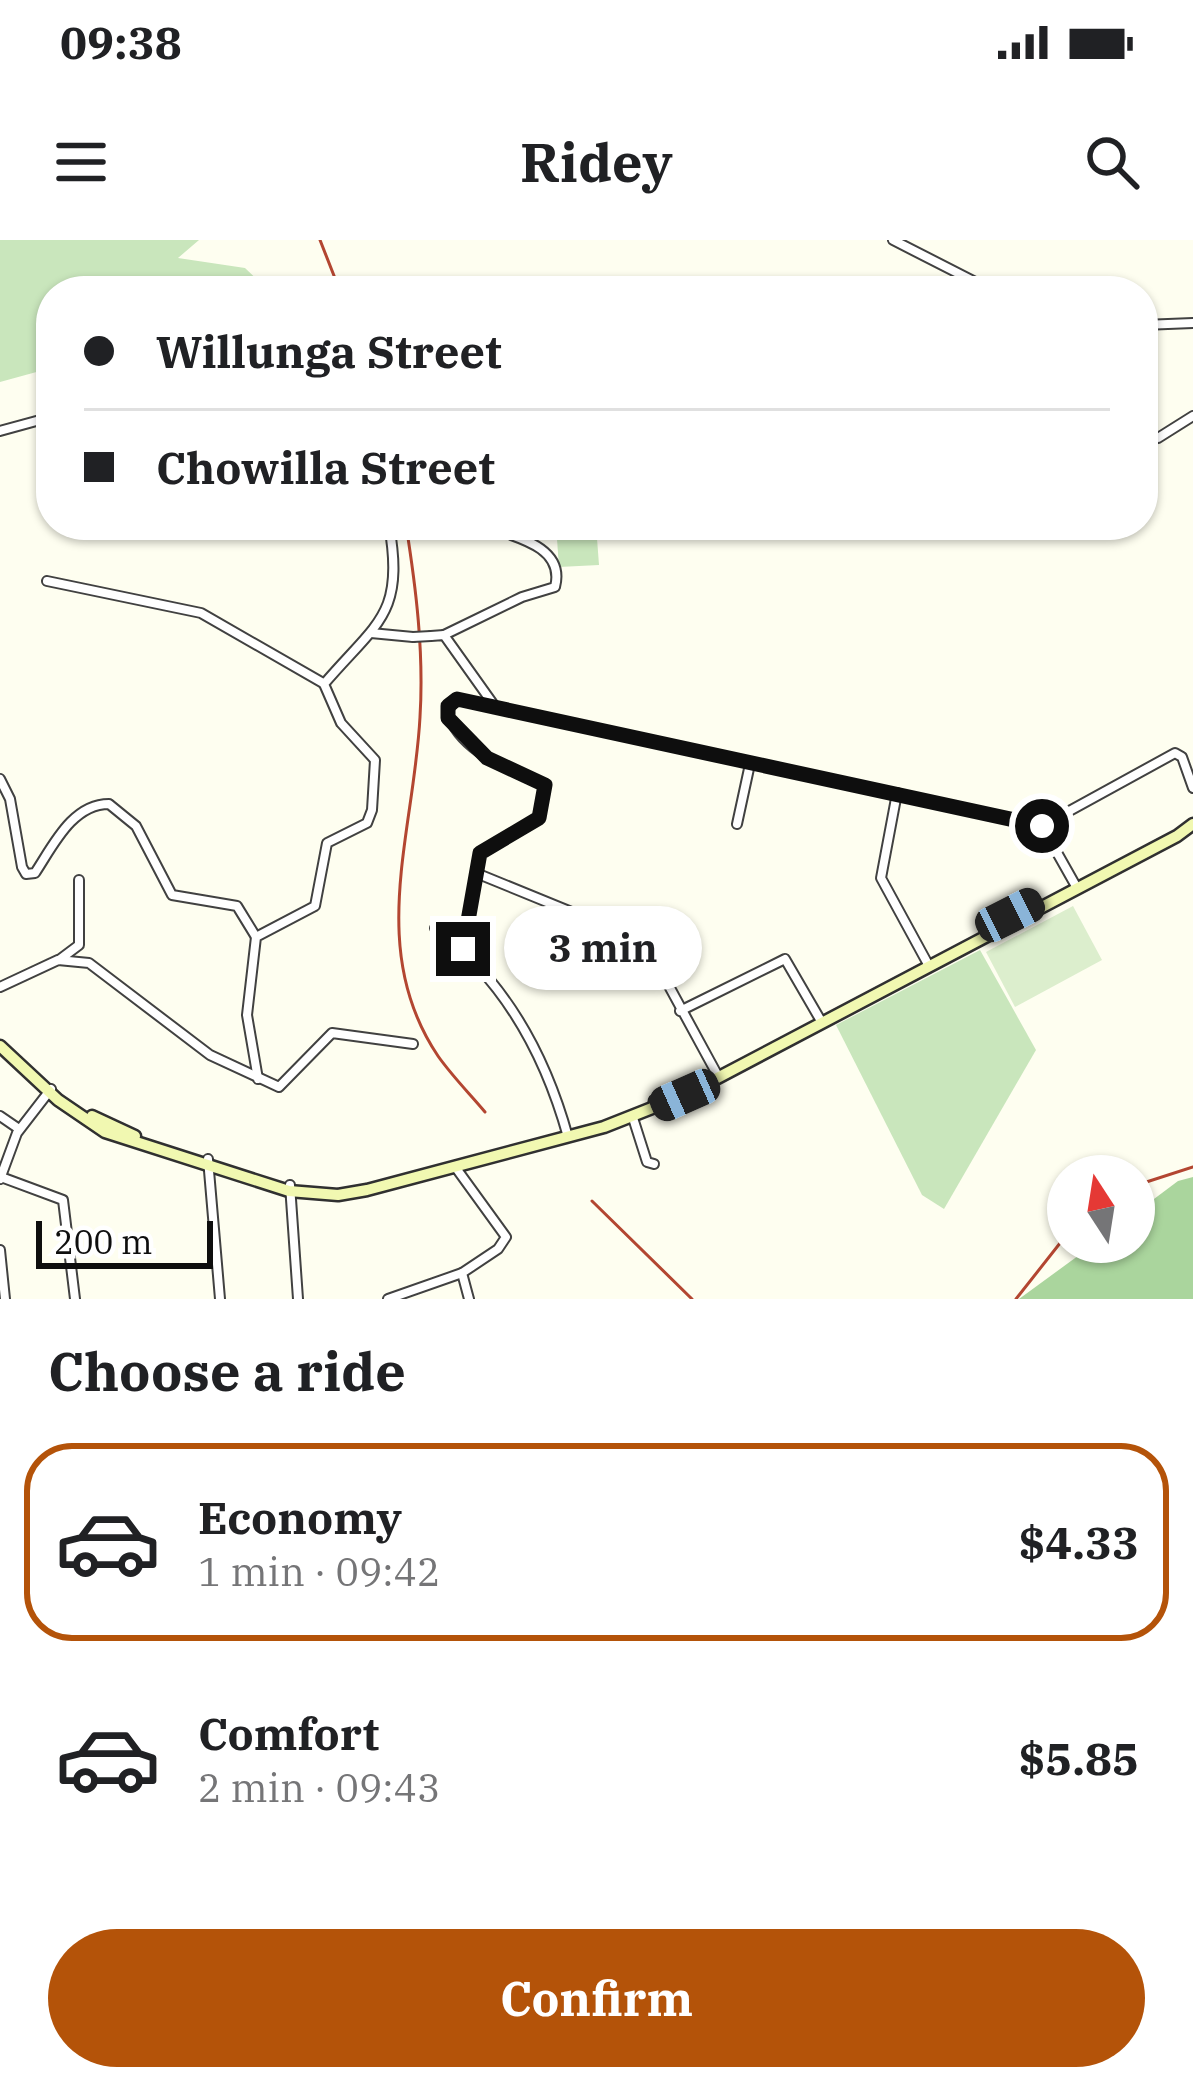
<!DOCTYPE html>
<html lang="en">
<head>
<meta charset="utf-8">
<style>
  body { margin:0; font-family:"IBM Plex Serif",serif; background:#f6f6f6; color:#202124; height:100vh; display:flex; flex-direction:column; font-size:45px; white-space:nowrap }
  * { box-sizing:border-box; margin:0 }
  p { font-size:39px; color:#757577 }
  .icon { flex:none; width:66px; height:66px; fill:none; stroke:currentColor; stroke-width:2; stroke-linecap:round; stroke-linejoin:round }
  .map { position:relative; height:1059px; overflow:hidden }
  .drawer { display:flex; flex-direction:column; background:#fff; flex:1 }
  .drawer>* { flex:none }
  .banner { position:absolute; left:36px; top:36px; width:1122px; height:264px; border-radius:48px; box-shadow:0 3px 9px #0004; display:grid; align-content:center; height:264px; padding:0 48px; background:#fff }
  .needle { width:78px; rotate:348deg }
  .tools { position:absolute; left:1047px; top:915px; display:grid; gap:24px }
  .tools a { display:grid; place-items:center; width:108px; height:108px; border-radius:50%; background:#fff; box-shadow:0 3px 9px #0004; font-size:60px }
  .scale { position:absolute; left:36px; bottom:30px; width:177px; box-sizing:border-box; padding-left:12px; border:6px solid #0e0e0e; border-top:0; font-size:33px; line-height:42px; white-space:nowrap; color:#0e0e0e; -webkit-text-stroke:9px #fff; paint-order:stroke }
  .end { position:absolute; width:54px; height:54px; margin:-27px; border:15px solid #0e0e0e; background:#fff; box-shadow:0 0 0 6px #fff }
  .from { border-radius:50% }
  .bubble { position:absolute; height:84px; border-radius:42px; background:#fff; box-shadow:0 3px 9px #0004; font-size:39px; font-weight:700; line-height:84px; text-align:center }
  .car { position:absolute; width:36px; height:72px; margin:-36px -18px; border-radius:15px; box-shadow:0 0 9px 3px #0007; background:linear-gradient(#222 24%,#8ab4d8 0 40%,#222 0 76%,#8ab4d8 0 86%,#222 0) }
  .banner b { display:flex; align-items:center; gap:42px; height:114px; font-size:45px }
  .banner b+b { border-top:3px solid #e0e0e0 }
  .banner i { width:30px; height:30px; background:#202124 }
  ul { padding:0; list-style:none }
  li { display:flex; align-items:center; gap:36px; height:198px; margin:0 24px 18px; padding:0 24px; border:6px solid transparent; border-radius:48px }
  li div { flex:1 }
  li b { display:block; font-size:45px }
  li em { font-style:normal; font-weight:700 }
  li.active { border-color:#b45309 }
  li>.icon { width:108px; height:108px; stroke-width:1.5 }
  h2 { padding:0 48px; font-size:54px; line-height:144px }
  .primary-button { display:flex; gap:24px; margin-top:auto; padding:24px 48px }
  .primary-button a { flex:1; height:138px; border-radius:72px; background:#b45309; color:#fff; font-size:48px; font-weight:700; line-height:138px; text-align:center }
  .status { display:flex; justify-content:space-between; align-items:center; height:84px; padding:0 60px; background:#fff; direction:ltr }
  .status svg { height:33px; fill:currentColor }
  header { display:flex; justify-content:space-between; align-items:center; height:156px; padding:0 48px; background:#fff; font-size:54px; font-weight:700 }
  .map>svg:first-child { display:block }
  .green { fill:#c9e6bc }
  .forest { fill:#aad59d }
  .pitch { fill:#dceecd }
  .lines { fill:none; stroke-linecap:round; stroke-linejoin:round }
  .minor-casing { stroke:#414141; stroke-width:12 }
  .secondary-casing { stroke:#303030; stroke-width:15 }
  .minor { stroke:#fff; stroke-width:8 }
  .secondary { stroke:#f1f8b1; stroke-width:10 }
  .rail { stroke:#b34631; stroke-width:3 }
  .minor-bridge-casing { stroke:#414141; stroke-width:12; stroke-linecap:butt }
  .minor-bridge { stroke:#fff; stroke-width:8 }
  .route { stroke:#0e0e0e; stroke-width:15 }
</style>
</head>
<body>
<div class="status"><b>09:38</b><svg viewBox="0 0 49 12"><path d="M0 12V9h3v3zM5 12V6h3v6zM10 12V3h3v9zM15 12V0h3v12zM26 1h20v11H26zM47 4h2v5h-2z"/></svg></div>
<header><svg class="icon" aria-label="menu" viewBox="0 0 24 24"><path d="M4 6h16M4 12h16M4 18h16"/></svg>Ridey<svg class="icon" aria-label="search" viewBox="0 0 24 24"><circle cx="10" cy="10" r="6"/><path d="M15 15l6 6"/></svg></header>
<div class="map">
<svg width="1193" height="1059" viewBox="0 0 1193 1059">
  <rect width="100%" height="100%" fill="#fefef0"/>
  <g class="green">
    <polygon points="0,0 199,0 178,18 245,28 269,51 51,51 51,128 0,142"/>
    <polygon points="556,285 596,285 599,325 559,327"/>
    <polygon points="980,710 1036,810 944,969 922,955 836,785"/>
  </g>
  <polygon class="forest" points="1193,937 1193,1059 1019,1059 1097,1002 1134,1002 1134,974 1178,941"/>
  <polygon class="pitch" points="1073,666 1102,720 1015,767 986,712"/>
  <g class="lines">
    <g class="minor-casing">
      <g id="minor">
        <polyline points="893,0 993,51"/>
        <polyline points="1143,85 1193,83"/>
        <polyline points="0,191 51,177"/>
        <polyline points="1143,202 1158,198 1193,176"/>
        <polyline points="47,341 201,373 323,443"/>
        <polyline points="371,393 413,397"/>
        <path d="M444 395 522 357 555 347C566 305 511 296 482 285"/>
        <polyline points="431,396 444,395 496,468 1042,586"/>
        <path d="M0 539 10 559 22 627 26 634 35 633C53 606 72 564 109 564L136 586 172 655 237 666 256 697"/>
        <polyline points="897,553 881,638 929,726"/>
        <polyline points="737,584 750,524"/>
        <polyline points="1042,586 1175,513 1182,517 1193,548"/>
        <polyline points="1042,586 1077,648"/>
        <polyline points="476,633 645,702 718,836"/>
        <path d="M435 688C505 740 545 814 568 897"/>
        <path d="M463 709 480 613 539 578 545 545C509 528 460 513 447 471L457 459 495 468"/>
        <polyline points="59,720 79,705 79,640"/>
        <polyline points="0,747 58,720 89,723 210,815 279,847 332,793 413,804"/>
        <polyline points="680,771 785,719 821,781"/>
        <path d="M258 839 247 775 256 697 315 666 327 603 367 583 372 570 375 520 341 483 324 444C377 382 405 375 389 285"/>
        <polyline points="0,876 19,889"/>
        <polyline points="633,878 647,922 654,924"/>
        <polyline points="208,919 220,1059"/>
        <polyline points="456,928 506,997 498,1009 462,1033 469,1059"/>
        <polyline points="1,937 63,960 75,1059"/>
        <polyline points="0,939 17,893 51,849"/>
        <polyline points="290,945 298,1059"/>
        <polyline points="0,1010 5,1059"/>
        <polyline points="388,1059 462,1033"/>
      </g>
    </g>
    <g class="secondary-casing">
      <g id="secondary">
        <polyline points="0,806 58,860 105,892 289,951 338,955 367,950 604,887 685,855 1177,596 1193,584"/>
        <polyline points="655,861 697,840"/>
        <polyline points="92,876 135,896"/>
      </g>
    </g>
    <use href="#minor" class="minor"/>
    <use href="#secondary" class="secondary"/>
    <g class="rail">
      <polyline points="320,0 340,51"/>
      <path d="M406 285C416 348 424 412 420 477 414 593 366 709 438 816 452 836 470 854 485 872"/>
      <polyline points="1134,946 1193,927"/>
      <polyline points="592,961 692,1059"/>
      <polyline points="1016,1059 1068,993"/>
    </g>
    <g class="minor-bridge-casing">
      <polyline id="minor-bridge" points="413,397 431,396"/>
    </g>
    <use href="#minor-bridge" class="minor-bridge"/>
  </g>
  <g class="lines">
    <polyline class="route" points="463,709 480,613 539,578 545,545 487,518 448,478 448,466 457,459 1042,586"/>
  </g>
</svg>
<div class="tools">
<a><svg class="needle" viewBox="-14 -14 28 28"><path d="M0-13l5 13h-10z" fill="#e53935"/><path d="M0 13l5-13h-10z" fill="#757577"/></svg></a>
</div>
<div class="scale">200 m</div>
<i class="end from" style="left:1042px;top:586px"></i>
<i class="end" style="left:463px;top:709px"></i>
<div class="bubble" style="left:504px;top:666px;width:198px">3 min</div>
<i class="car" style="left:1010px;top:675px;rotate:63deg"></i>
<i class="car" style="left:685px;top:855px;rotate:246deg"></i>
<div class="banner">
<b><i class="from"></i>Willunga Street</b>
<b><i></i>Chowilla Street</b>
</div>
</div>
<section class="drawer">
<h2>Choose a ride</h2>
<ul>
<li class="active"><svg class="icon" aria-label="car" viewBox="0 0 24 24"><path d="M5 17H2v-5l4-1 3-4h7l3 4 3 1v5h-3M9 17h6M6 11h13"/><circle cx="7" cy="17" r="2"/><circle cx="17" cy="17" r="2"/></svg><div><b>Economy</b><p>1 min · 09:42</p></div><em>$4.33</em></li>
<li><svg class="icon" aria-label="car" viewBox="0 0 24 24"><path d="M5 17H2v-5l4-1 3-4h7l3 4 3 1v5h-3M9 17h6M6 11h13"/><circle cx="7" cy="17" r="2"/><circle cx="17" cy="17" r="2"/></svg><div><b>Comfort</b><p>2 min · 09:43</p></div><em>$5.85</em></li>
</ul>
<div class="primary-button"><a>Confirm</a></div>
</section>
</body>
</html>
